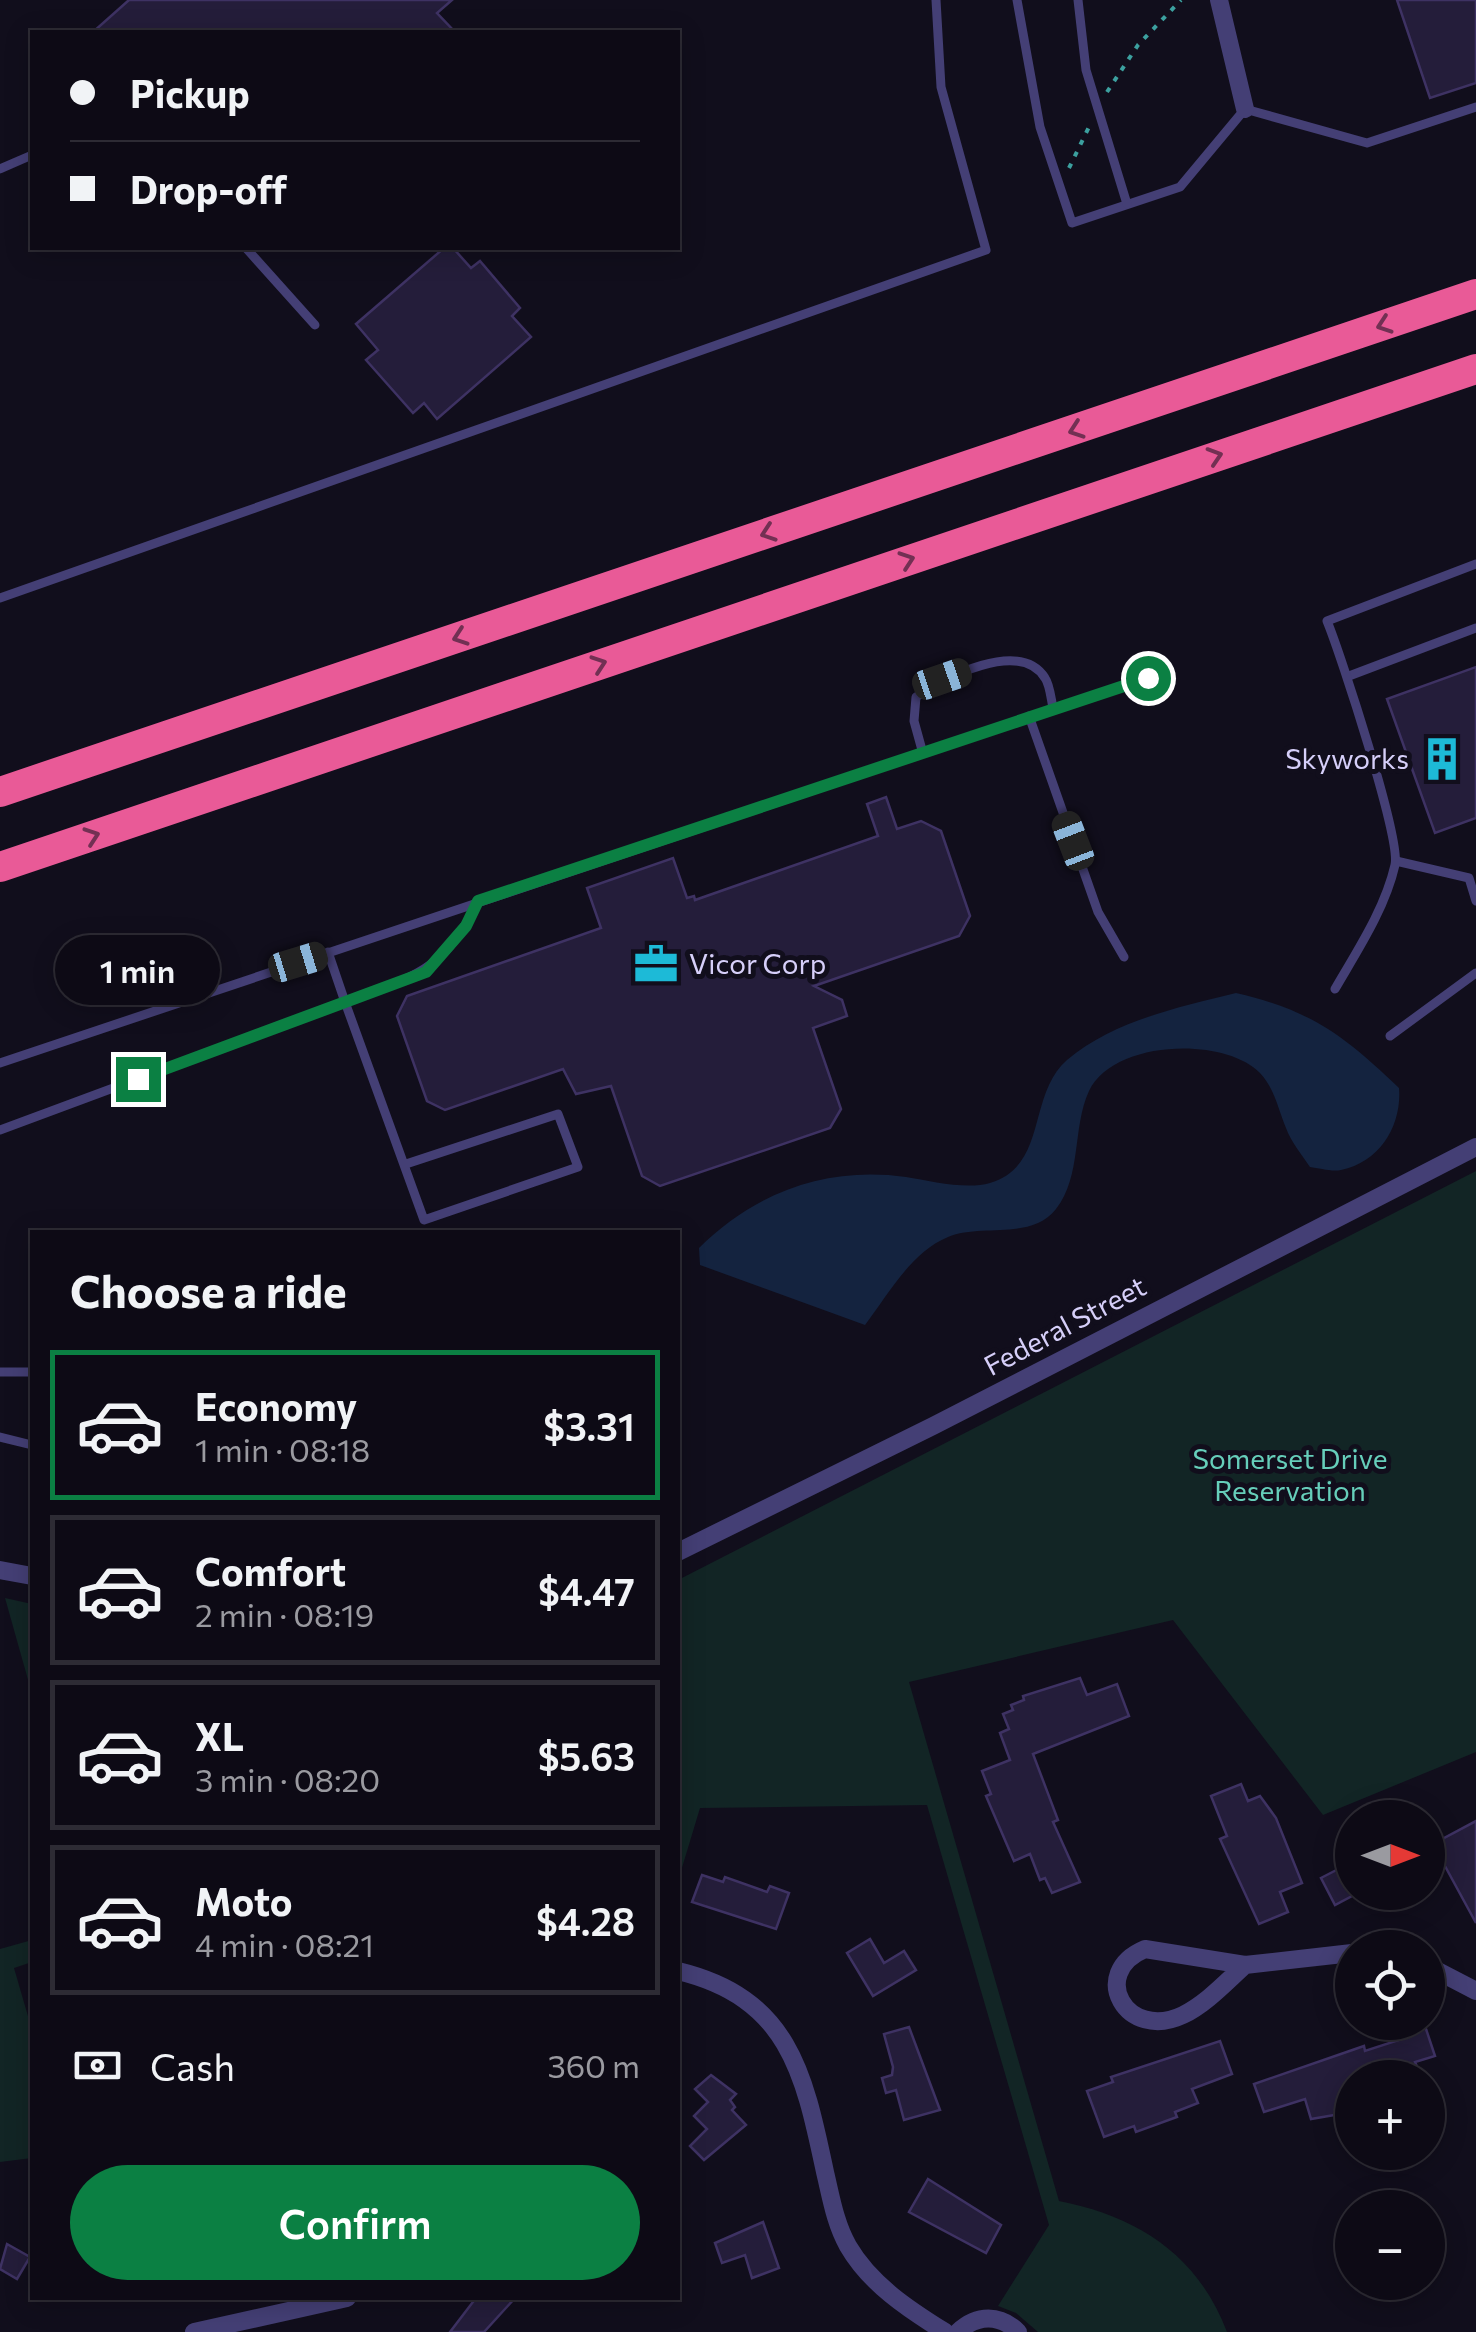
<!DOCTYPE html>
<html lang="en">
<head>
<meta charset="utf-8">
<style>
  body { margin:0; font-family:Commissioner,sans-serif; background:#16131e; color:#f1f3f6; height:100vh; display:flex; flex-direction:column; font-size:38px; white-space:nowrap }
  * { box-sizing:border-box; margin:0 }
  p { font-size:32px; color:#9a9aa0 }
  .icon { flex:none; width:55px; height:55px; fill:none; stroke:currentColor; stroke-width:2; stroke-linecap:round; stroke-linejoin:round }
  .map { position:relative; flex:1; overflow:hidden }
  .side { position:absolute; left:30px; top:1230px; width:650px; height:1070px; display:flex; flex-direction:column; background:#0d0a15; border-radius:0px; box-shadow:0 5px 25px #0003,0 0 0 2px #2d2b34 }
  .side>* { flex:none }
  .hud { position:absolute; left:30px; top:30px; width:650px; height:220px; border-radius:0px; box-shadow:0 5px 25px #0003,0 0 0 2px #2d2b34; display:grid; align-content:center; height:220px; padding:0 40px; background:#0d0a15 }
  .needle { width:65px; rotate:90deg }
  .fabs { position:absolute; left:1335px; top:1800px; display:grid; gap:20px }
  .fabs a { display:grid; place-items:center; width:110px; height:110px; border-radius:50%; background:#0d0a15; box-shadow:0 5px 25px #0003,0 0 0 2px #2d2b34; font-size:50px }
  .end { position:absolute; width:45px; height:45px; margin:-22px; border:12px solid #0b8043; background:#fff; box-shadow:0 0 0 5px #fff }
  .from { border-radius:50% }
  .bubble { position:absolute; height:70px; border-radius:35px; background:#0d0a15; box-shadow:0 5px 25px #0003,0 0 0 2px #2d2b34; font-size:32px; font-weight:600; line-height:70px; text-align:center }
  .car { position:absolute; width:30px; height:60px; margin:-30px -15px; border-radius:12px; box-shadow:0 0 8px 2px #0007; background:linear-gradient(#222 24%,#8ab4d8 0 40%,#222 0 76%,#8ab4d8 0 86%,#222 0) }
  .hud b { display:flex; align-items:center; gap:35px; height:95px; font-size:38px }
  .hud b+b { border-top:2px solid #2d2b34 }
  .hud i { width:25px; height:25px; background:#f1f3f6 }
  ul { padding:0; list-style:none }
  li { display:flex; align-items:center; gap:30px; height:150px; margin:0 20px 15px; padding:0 20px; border:5px solid #2d2b34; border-radius:0px }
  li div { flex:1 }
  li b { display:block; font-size:38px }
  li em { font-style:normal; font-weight:600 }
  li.active { border-color:#0b8043 }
  li>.icon { width:90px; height:90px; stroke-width:1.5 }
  h2 { padding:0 40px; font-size:45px; line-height:120px }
  .pay { display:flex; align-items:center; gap:25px; height:110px; padding:0 40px; font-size:38px }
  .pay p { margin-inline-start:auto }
  .action { display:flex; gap:20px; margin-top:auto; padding:20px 40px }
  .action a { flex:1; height:115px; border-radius:60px; background:#0b8043; color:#fff; font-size:40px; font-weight:600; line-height:115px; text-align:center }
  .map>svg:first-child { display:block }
  .green { fill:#122525 }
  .water { fill:#14233f }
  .building { fill:#241d3a; stroke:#3e3263; stroke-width:2.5 }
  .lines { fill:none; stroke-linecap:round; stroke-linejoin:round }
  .path { stroke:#3ca09f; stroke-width:4; stroke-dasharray:5 8; stroke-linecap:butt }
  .service { stroke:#443f75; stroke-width:9 }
  .minor { stroke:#443f75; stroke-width:18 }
  .motorway { stroke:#e95a97; stroke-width:30 }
  .oneway { stroke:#723053 }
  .route { stroke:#0b8043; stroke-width:12 }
  .labels { text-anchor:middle; stroke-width:10; stroke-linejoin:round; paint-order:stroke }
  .poi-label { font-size:28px; fill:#d6cff9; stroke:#110e1c; text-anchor:end }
  .street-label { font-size:28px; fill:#d6cff9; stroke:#110e1c }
  .park-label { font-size:28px; fill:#66ceba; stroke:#110e1c }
</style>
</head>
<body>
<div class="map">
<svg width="1476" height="2332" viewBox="0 0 1476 2332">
  <rect width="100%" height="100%" fill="#110e1c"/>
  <g class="green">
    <path d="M1476 1171V1752L1323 1815 1173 1620 909 1682 1059 2201C1137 2216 1198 2255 1227 2332H1038L1016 2313 998 2306 1049 2225 927 1805 700 1808 678 1881V1580Z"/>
    <polygon points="5,1598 32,1604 32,1694"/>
    <polygon points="32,1940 32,1962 14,1968 32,2030 32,2158 0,2162 0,1949"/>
  </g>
  <path class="water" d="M1236 993C1310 1010 1344 1035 1399 1088 1402 1124 1381 1162 1341 1170 1332 1172 1319 1168 1310 1167 1302 1155 1291 1142 1286 1128 1278 1109 1275 1089 1260 1073 1224 1036 1113 1040 1089 1091 1072 1128 1082 1176 1056 1209 1031 1241 981 1223 948 1237 911 1252 888 1295 865 1325L700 1265 699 1248C755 1192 827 1166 906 1177 931 1181 966 1190 990 1183 1048 1166 1027 1095 1067 1060 1113 1021 1179 1007 1236 993Z"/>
  <g class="building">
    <polygon points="129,0 452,0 437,13 455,32 93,32"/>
    <polygon points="1397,0 1476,0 1476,83 1430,98"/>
    <polygon points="444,248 453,248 471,268 480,261 520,308 512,316 531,337 437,419 424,403 413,413 366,360 378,350 356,324"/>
    <polygon points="1476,667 1476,818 1435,833 1387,699"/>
    <polygon points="886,797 897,829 921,821 941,831 970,916 959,936 814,986 842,1000 847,1016 813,1028 841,1109 830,1128 660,1186 642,1176 611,1086 576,1094 563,1069 445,1110 427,1101 397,1016 407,996 601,928 587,888 673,858 687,898 694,896 695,900 878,836 867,804"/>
    <polygon points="1080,1678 1087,1695 1117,1684 1129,1716 1033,1754 1058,1820 1053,1822 1080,1882 1052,1893 1045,1878 1040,1880 1030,1854 1014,1861 986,1796 991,1794 982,1771 1010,1760 1000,1733 1009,1729 1003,1714 1013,1710 1011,1705 1024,1700 1023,1696"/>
    <polygon points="1241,1784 1248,1801 1260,1796 1276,1818 1302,1883 1280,1892 1288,1912 1259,1924 1220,1839 1227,1836 1211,1796"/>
    <polygon points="1476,1821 1476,1923 1433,1844"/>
    <polygon points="1352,1862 1352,1896 1335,1905 1321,1878"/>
    <polygon points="702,1875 723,1882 725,1877 767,1892 770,1886 789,1893 776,1929 692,1902"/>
    <polygon points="870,1939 884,1963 904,1951 916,1970 873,1996 847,1953"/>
    <polygon points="1425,2026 1435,2056 1415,2062 1418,2069 1392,2078 1352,2078 1352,2112 1311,2119 1305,2099 1264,2112 1254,2084 1364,2046 1365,2051 1405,2038 1403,2033"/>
    <polygon points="909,2027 940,2110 904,2120 896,2090 886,2093 882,2078 892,2075 893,2067 884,2034"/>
    <polygon points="1220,2041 1232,2074 1192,2089 1198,2103 1175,2112 1177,2117 1136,2132 1134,2126 1104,2137 1087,2091 1113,2082 1111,2077"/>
    <polygon points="711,2075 736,2094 730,2100 735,2107 732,2110 746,2125 704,2160 690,2146 707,2129 694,2116 708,2102 695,2089"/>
    <polygon points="928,2179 1001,2225 986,2253 909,2212"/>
    <polygon points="763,2222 779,2268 752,2278 745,2255 722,2263 715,2243"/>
    <polygon points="7,2244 30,2257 17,2279 0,2269"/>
    <polygon points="476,2298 515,2298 484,2332 450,2332"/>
  </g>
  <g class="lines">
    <g class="path">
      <polyline points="1107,92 1138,45 1181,0"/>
      <polyline points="1069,168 1089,127"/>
    </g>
    <g class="service">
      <polyline points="1017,0 1040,127 1072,223 1180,187 1245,109 1367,143 1476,107"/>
      <polyline points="1078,0 1086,70 1127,204"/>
      <polyline points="0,169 32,155"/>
      <polyline points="246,248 315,325"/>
      <polyline points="0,598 986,250 941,87 936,0"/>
      <polyline points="1349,676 1476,628"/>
      <polyline points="1029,716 1098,912 1124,957"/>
      <path d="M922 750 914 721 916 697C944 678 1020 638 1045 678 1050 685 1051 699 1053 708"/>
      <polyline points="1396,861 1469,878 1476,901"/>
      <path d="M328 952 345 1002C412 977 445 972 478 901"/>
      <path d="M1335 989C1357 951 1385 909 1395 865 1401 839 1341 655 1327 621L1476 564"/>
      <polyline points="1390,1036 1476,973"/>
      <polyline points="0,1063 1148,678"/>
      <polyline points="0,1130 345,1002 424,1220 578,1167 558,1114 406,1164"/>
      <polyline points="0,1372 32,1372"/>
      <polyline points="0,1437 32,1445"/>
    </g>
    <g class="minor">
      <polyline points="1219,0 1245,109"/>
      <polyline points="678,1552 933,1426 1476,1147"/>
      <polyline points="0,1570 32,1576"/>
      <path d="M1245 1965C1226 1982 1206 2004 1183 2015 1126 2042 1088 1973 1145 1949L1245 1965 1352 1953"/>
      <polyline points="1428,1966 1476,1991"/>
      <path d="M678 1971C789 1998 804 2073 825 2172 831 2197 835 2223 848 2246 870 2284 908 2309 945 2332"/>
      <polyline points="194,2332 347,2298"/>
      <path d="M958 2332C977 2314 1000 2314 1018 2332"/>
    </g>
    <g class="motorway">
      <polyline points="0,792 1476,294"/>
      <polyline points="0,867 1476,369"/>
    </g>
  </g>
  <defs><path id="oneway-chevron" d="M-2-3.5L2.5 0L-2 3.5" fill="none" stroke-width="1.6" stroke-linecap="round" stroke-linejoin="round" transform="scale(2.5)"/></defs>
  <g class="oneway">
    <use href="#oneway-chevron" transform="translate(1384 325) rotate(161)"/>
    <use href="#oneway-chevron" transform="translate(1076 430) rotate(161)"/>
    <use href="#oneway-chevron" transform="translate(1215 456) rotate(-18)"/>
    <use href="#oneway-chevron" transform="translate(768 533) rotate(161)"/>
    <use href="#oneway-chevron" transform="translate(907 560) rotate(-19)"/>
    <use href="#oneway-chevron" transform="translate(460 637) rotate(161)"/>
    <use href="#oneway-chevron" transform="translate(599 664) rotate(-19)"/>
    <use href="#oneway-chevron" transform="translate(92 836) rotate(-19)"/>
  </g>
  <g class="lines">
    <polyline class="route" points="138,1079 426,972 466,926 478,901 1148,678"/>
  </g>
  <defs>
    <g id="building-bare" transform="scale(3.45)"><path d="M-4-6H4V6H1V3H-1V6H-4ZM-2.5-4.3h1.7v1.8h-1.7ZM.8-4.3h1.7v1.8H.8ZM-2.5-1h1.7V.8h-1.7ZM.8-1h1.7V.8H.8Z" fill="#1dbad7" stroke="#110e1c" stroke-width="2.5" paint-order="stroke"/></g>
    <g id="office-bare" transform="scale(3.45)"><path d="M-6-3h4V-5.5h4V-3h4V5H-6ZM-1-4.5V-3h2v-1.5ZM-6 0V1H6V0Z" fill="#1dbad7" stroke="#110e1c" stroke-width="2.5" paint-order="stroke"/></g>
  </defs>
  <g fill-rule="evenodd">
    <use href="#building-bare" x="1442" y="759"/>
    <use href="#office-bare" x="656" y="964"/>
  </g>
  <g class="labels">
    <g class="poi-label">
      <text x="1409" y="769">Skyworks</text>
      <text x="689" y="974" text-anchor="start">Vicor Corp</text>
    </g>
    <g class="street-label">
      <text transform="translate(1065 1326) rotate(-28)" y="10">Federal Street</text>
    </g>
    <g class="park-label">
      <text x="1290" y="1469">Somerset Drive<tspan x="1290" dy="32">Reservation</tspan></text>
    </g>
  </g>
</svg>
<div class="fabs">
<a><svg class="needle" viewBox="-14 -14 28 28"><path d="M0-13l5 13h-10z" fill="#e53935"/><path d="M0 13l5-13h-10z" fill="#9a9aa0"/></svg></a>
<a><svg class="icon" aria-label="locate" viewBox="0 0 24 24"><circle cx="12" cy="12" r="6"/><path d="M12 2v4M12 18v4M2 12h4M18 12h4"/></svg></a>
<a>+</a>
<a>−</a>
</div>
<i class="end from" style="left:1148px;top:678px"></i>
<i class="end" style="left:138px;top:1079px"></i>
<div class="bubble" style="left:55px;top:935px;width:165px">1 min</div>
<i class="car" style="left:942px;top:679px;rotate:71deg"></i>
<i class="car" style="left:1073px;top:841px;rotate:339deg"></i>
<i class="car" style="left:298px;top:962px;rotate:73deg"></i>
<div class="hud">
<b><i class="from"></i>Pickup</b>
<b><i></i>Drop-off</b>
</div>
<section class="side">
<h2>Choose a ride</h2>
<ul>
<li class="active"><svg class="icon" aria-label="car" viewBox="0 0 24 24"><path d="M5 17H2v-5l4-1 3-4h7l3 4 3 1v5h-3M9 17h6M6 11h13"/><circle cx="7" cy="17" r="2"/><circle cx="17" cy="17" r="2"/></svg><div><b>Economy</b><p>1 min · 08:18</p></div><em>$3.31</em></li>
<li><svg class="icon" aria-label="car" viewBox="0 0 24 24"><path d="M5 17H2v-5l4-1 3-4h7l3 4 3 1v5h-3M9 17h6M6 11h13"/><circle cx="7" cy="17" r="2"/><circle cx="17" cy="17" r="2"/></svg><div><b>Comfort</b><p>2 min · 08:19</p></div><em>$4.47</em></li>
<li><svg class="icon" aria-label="car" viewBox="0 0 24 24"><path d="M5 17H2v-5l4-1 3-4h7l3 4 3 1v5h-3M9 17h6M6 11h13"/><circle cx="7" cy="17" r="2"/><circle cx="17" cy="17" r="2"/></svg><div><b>XL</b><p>3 min · 08:20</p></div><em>$5.63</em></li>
<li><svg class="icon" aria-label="car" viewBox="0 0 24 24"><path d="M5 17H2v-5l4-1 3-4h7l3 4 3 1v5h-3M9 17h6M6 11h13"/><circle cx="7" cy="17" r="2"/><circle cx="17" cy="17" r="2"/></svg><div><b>Moto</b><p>4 min · 08:21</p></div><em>$4.28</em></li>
</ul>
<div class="pay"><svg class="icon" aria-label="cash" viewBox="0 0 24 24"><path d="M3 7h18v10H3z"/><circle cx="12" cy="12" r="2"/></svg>Cash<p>360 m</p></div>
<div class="action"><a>Confirm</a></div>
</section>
</div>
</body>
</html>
